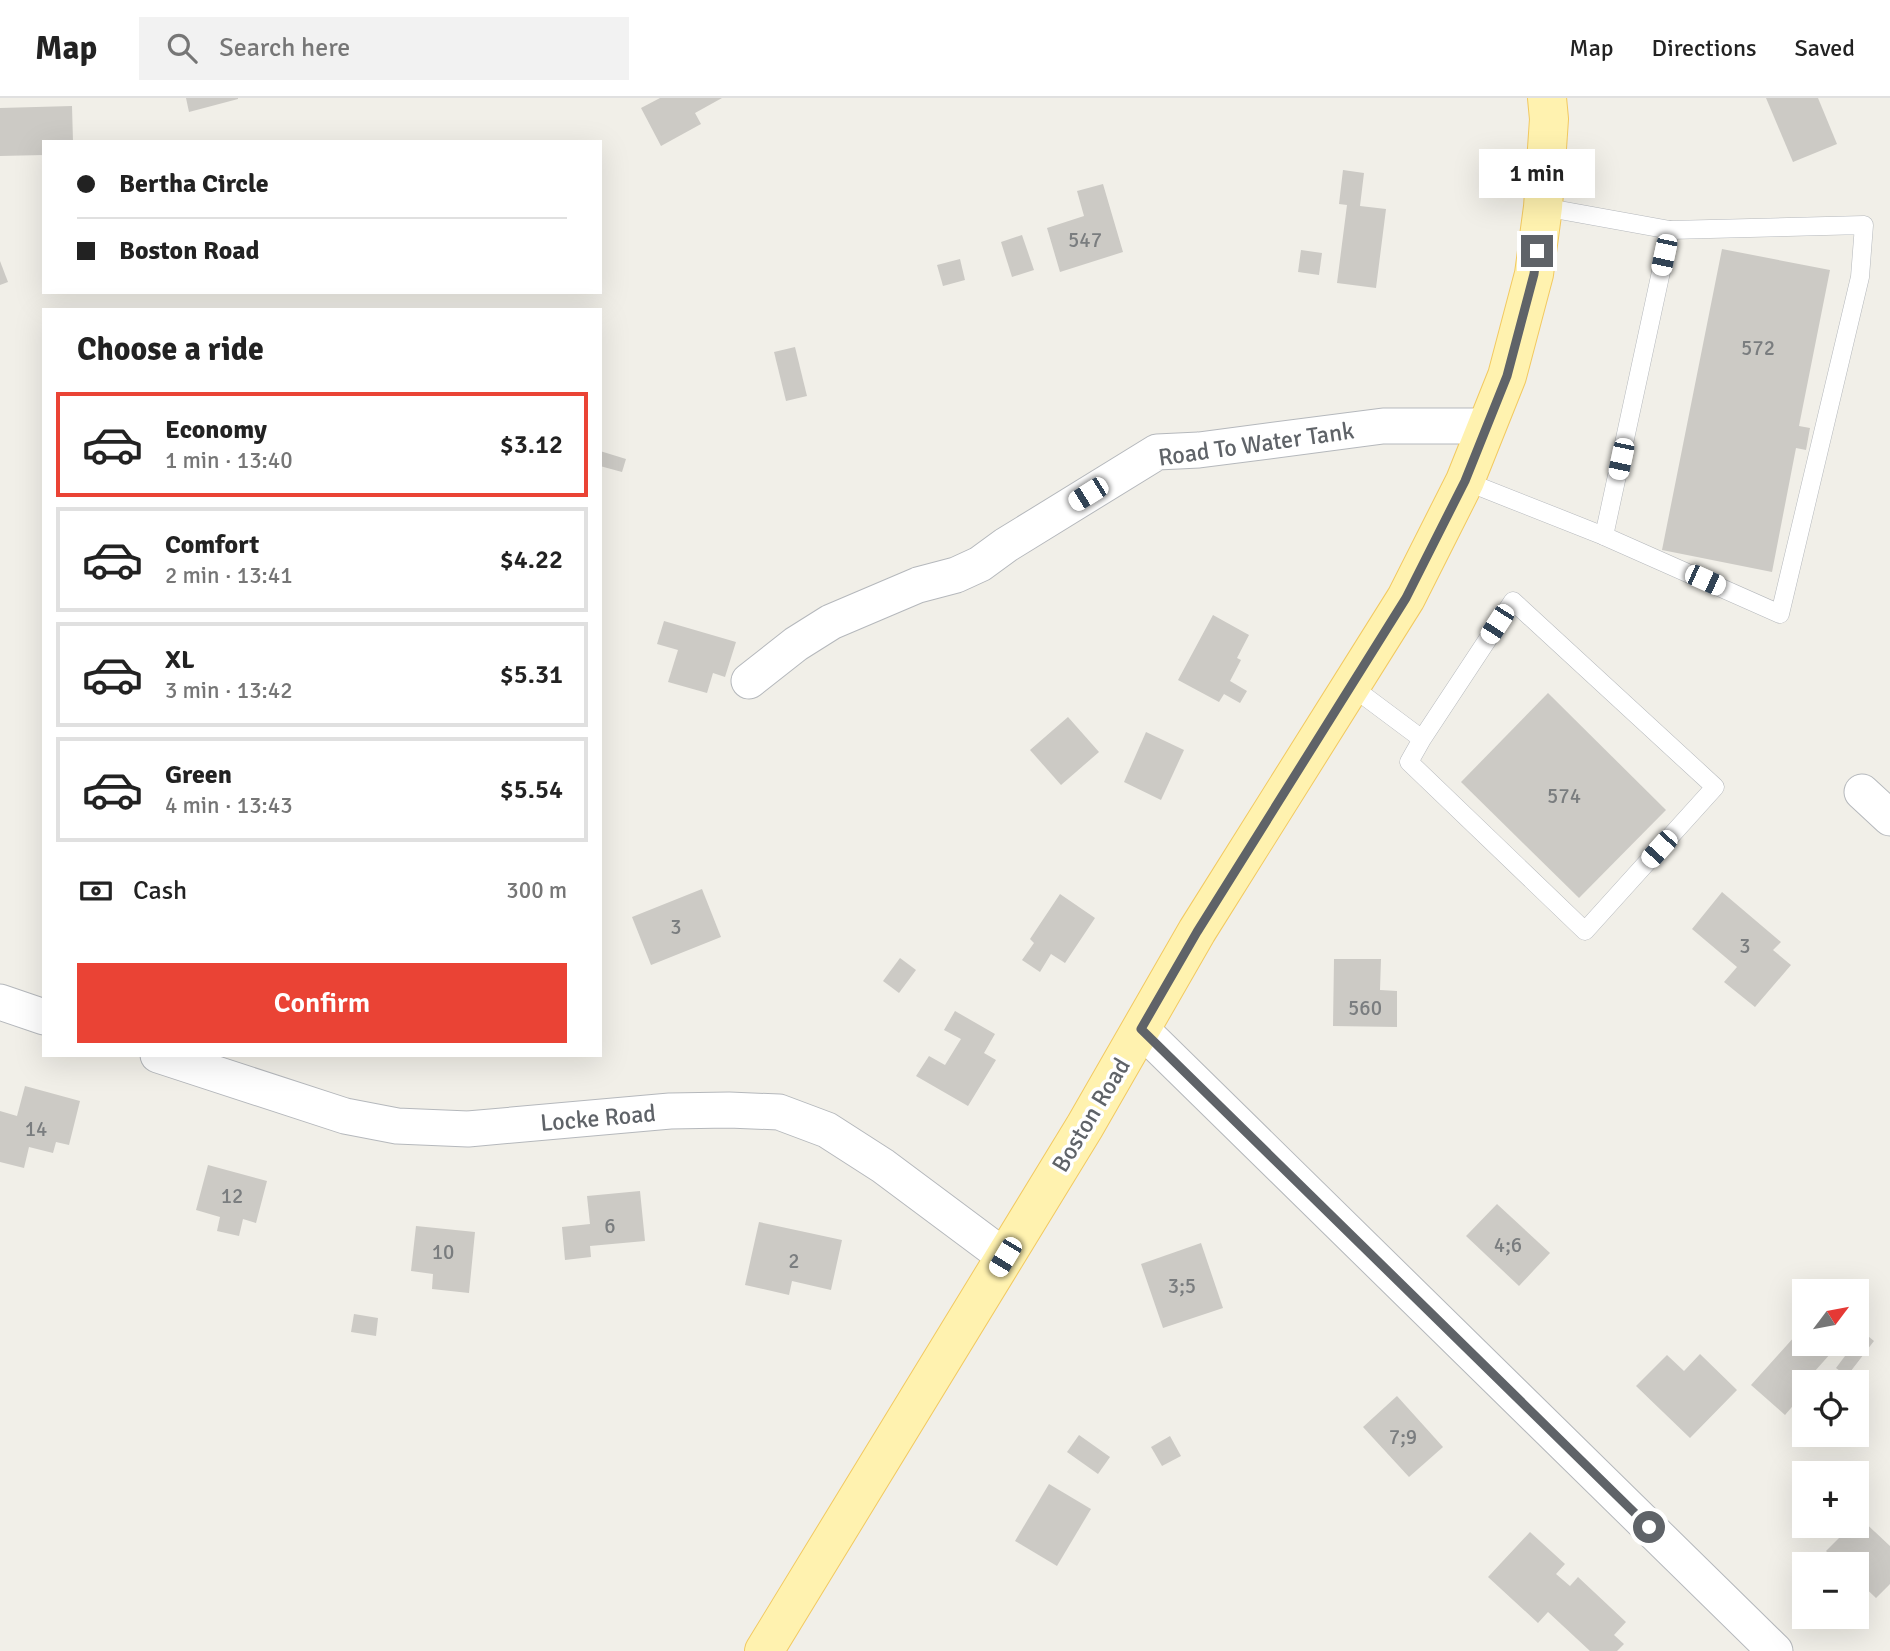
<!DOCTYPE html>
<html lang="en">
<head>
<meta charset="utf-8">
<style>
  body { margin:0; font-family:Signika,sans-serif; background:#f2f2f2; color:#222; height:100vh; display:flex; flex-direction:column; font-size:26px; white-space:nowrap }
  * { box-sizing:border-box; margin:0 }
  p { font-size:23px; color:#767676 }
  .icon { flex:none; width:38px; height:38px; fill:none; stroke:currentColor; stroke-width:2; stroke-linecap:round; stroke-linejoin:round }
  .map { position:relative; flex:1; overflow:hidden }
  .panel { position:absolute; left:42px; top:210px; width:560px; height:749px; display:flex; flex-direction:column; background:#fff; border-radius:0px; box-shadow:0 7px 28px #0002 }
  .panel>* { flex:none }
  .top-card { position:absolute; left:42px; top:42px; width:560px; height:154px; border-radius:0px; box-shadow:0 7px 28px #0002; display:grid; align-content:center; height:154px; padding:0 35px; background:#fff }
  .needle { width:46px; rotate:58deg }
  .buttons { position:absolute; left:1792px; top:1181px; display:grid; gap:14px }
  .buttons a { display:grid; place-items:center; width:77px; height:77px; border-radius:0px; background:#fff; box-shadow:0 7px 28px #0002; font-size:35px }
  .end { position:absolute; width:32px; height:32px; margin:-16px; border:9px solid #5f6368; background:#fff; box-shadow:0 0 0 4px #fff }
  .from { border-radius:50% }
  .bubble { position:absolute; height:49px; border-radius:0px; background:#fff; box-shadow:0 7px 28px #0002; font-size:23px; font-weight:600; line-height:49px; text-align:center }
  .car { position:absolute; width:21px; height:42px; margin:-21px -10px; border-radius:9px; box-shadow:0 0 5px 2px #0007; background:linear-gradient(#fff 24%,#345 0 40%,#fff 0 76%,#345 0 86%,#fff 0) }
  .top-card b { display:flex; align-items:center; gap:24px; height:66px; font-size:26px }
  .top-card b+b { border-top:2px solid #e0e0e0 }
  .top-card i { width:18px; height:18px; background:#222 }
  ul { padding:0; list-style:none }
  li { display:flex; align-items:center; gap:21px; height:105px; margin:0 14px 10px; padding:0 21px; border:4px solid #e0e0e0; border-radius:0px }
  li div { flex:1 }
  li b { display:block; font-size:26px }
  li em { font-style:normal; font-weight:600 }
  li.current { border-color:#ea4335 }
  li>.icon { width:63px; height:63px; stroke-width:1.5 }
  h2 { padding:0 35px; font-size:32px; line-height:84px }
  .pay { display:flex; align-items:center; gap:18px; height:77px; padding:0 35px; font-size:26px }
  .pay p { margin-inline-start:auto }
  .button { display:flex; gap:14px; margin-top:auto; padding:14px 35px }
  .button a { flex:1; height:80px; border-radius:0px; background:#ea4335; color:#fff; font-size:28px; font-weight:600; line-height:80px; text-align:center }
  header { display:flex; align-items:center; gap:42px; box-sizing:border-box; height:98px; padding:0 35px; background:#fff; border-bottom:2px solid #e0e0e0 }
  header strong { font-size:33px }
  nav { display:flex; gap:38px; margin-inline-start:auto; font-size:24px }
  .search { width:490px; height:63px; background:#f2f2f2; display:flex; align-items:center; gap:18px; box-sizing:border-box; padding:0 24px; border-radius:0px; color:#767676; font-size:26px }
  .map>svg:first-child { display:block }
  .building { fill:#cccac5 }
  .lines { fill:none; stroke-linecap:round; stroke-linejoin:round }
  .lane-casing { stroke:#b5b8bc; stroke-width:19 }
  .street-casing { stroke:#b5b8bc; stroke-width:37 }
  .primary-casing { stroke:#f2c960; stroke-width:40 }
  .lane { stroke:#fff; stroke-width:18 }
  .street { stroke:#fff; stroke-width:35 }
  .primary { stroke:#fff2af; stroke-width:38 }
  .route { stroke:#5f6368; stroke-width:9 }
  .labels { text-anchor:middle; stroke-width:7; stroke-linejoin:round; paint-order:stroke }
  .number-label { font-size:21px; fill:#7a7d7f }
  .street-label { font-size:24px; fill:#5f6368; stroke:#fff }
</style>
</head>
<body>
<header>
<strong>Map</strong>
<div class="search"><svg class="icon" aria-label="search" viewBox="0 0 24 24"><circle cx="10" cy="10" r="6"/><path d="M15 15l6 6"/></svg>Search here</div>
<nav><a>Map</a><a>Directions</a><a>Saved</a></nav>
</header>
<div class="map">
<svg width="1890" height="1553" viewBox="0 0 1890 1553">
  <rect width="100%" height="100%" fill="#f1efe8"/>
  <g class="building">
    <polygon points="186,0 238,0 238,1 189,14"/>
    <polygon points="660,0 722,0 695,15 701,26 661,48 641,10"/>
    <polygon points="1766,0 1818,0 1837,46 1793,64"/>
    <polygon points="72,8 73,44 44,44 44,57 0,58 0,10"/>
    <polygon points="1343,72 1364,75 1360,108 1386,111 1376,190 1337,185 1347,107 1339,106"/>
    <polygon points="1103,86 1123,154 1060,174 1047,130 1084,118 1077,93"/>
    <polygon points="1022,137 1034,172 1012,179 1001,144"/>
    <polygon points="1722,151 1830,172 1799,328 1810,330 1806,352 1796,350 1772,474 1662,452"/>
    <polygon points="1301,152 1322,155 1319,177 1298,174"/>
    <polygon points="960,161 965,182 943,188 937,167"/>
    <polygon points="0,163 8,184 0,187"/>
    <polygon points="795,249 807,298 786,303 774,254"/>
    <polygon points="600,353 626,361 622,374 600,368"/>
    <polygon points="1213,517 1249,537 1237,560 1241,562 1230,583 1247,593 1240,605 1224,596 1219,604 1178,582"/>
    <polygon points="664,523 736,544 725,579 713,575 707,595 668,584 678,552 657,546"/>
    <polygon points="1548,595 1666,712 1579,800 1461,684"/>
    <polygon points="1068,619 1099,654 1061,687 1030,652"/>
    <polygon points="1146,634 1184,652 1161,702 1124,684"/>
    <polygon points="702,791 721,839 651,867 632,819"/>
    <polygon points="1722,794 1781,844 1773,852 1791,867 1755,909 1724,884 1737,869 1692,831"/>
    <polygon points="1060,796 1095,820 1065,865 1051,856 1040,874 1022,862 1034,845 1030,841"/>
    <polygon points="900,860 916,872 899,895 883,883"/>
    <polygon points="1334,861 1381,861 1380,892 1397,893 1397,929 1333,928"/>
    <polygon points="955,913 995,936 984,955 996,962 968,1008 916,978 929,958 945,967 961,941 944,932"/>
    <polygon points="25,988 80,1003 69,1047 56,1044 53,1055 29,1049 24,1070 0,1064 0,1013 17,1018"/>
    <polygon points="208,1067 267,1083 256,1125 243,1121 239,1138 217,1133 220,1119 196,1112"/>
    <polygon points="640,1093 645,1143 590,1148 591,1159 565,1162 562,1129 590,1126 587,1098"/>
    <polygon points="1497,1106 1550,1155 1519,1188 1466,1138"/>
    <polygon points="759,1124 842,1142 831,1192 792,1183 789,1197 745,1187"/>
    <polygon points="416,1128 475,1134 469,1195 432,1191 433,1176 411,1173"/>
    <polygon points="1201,1145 1223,1210 1163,1230 1141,1166"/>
    <polygon points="354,1216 378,1220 376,1238 351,1234"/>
    <polygon points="1804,1228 1804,1246 1839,1246 1815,1273 1820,1277 1814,1284 1804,1284 1804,1295 1785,1317 1751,1287"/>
    <polygon points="1863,1234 1874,1243 1847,1278 1836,1270 1854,1246 1857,1246 1857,1243"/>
    <polygon points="1700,1256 1737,1292 1690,1340 1636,1288 1667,1257 1684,1273"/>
    <polygon points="1397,1298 1443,1349 1409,1379 1363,1329"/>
    <polygon points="1079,1337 1110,1359 1098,1376 1067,1354"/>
    <polygon points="1170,1338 1181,1358 1162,1368 1151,1349"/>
    <polygon points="1049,1386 1091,1411 1057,1468 1015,1443"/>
    <polygon points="1859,1419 1890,1448 1890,1486 1876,1500 1857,1482 1857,1466 1840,1466 1826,1453 1851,1428 1857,1428 1857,1422"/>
    <polygon points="1530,1434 1565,1466 1556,1476 1570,1488 1578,1479 1626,1524 1614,1537 1624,1546 1617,1553 1590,1553 1548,1514 1538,1525 1488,1479"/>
  </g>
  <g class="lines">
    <g class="lane-casing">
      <g id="lane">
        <polyline points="1465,383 1604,438 1670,132 1543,109"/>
        <polyline points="1604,438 1780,516 1860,179 1864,127 1670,132"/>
        <polyline points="1351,588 1422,641 1513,503 1715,689 1585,833 1409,664 1422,641"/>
      </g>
    </g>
    <g class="street-casing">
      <g id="street">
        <polyline points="749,583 796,546 831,524 918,487 956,477 980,466 1006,447 1157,354 1199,352 1383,328 1487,328"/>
        <polyline points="1862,694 1890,720"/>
        <polyline points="0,904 44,919"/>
        <polyline points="1141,931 1775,1553"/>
        <polyline points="158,957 345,1018 397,1028 468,1031 670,1013 729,1012 779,1014 827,1032 883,1068 1005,1159"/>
      </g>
    </g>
    <g class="primary-casing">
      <polyline id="primary" points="764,1553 1085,1028 1197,833 1406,500 1465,383 1507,278 1534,176 1543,109 1549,21 1547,0"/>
    </g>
    <use href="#lane" class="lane"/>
    <use href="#street" class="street"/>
    <use href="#primary" class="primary"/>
  </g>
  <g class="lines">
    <polyline class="route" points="1537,153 1534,176 1507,278 1465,383 1406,500 1197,834 1141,931 1649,1429"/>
  </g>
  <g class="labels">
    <g class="number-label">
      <text x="1085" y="149">547</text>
      <text x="1758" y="257">572</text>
      <text x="1564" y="705">574</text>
      <text x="676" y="836">3</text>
      <text x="1745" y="855">3</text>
      <text x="1365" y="917">560</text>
      <text x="36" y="1038">14</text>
      <text x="232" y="1105">12</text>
      <text x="610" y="1135">6</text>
      <text x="1508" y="1154">4;6</text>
      <text x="443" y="1161">10</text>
      <text x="794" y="1170">2</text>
      <text x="1182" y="1195">3;5</text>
      <text x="1403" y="1346">7;9</text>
    </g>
    <g class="street-label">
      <text transform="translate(1256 346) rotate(-8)" y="8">Road To Water Tank</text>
      <text transform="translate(1091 1017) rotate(-59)" y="8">Boston Road</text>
      <text transform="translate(598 1020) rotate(-5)" y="8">Locke Road</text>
    </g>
  </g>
</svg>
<div class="buttons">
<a><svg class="needle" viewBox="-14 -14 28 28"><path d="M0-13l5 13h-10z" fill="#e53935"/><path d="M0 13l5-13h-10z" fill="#767676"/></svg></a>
<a><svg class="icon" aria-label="locate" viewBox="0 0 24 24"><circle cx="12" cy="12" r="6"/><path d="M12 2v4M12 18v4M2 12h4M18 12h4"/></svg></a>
<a>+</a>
<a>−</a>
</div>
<i class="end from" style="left:1649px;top:1429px"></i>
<i class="end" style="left:1537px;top:153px"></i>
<div class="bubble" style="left:1479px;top:51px;width:116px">1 min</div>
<i class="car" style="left:1664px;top:157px;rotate:192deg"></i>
<i class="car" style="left:1621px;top:361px;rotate:192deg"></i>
<i class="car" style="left:1088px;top:396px;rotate:238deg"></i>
<i class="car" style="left:1705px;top:482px;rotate:114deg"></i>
<i class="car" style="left:1497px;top:526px;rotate:213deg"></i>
<i class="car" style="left:1659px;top:751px;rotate:222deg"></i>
<i class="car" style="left:1005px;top:1159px;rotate:211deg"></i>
<div class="top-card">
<b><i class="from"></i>Bertha Circle</b>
<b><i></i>Boston Road</b>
</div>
<section class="panel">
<h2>Choose a ride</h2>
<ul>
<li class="current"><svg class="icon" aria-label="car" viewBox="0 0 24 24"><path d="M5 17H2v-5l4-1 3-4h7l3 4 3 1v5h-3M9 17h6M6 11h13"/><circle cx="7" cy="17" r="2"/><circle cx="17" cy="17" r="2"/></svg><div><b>Economy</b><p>1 min · 13:40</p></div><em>$3.12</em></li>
<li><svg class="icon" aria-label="car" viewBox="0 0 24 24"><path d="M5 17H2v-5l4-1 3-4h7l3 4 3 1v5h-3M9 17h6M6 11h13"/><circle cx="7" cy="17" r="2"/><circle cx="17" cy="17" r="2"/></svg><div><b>Comfort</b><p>2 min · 13:41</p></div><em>$4.22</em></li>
<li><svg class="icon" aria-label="car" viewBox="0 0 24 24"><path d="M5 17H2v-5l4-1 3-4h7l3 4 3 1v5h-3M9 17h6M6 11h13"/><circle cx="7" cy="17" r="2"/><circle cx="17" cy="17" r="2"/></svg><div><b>XL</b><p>3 min · 13:42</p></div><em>$5.31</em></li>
<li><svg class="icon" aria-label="car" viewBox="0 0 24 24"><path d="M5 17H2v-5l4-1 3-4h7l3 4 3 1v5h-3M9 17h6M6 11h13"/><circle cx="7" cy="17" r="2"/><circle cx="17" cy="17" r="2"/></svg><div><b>Green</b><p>4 min · 13:43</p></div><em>$5.54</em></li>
</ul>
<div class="pay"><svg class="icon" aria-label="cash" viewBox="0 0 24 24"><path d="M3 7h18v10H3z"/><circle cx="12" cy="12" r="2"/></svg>Cash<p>300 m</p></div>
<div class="button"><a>Confirm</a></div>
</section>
</div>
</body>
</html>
